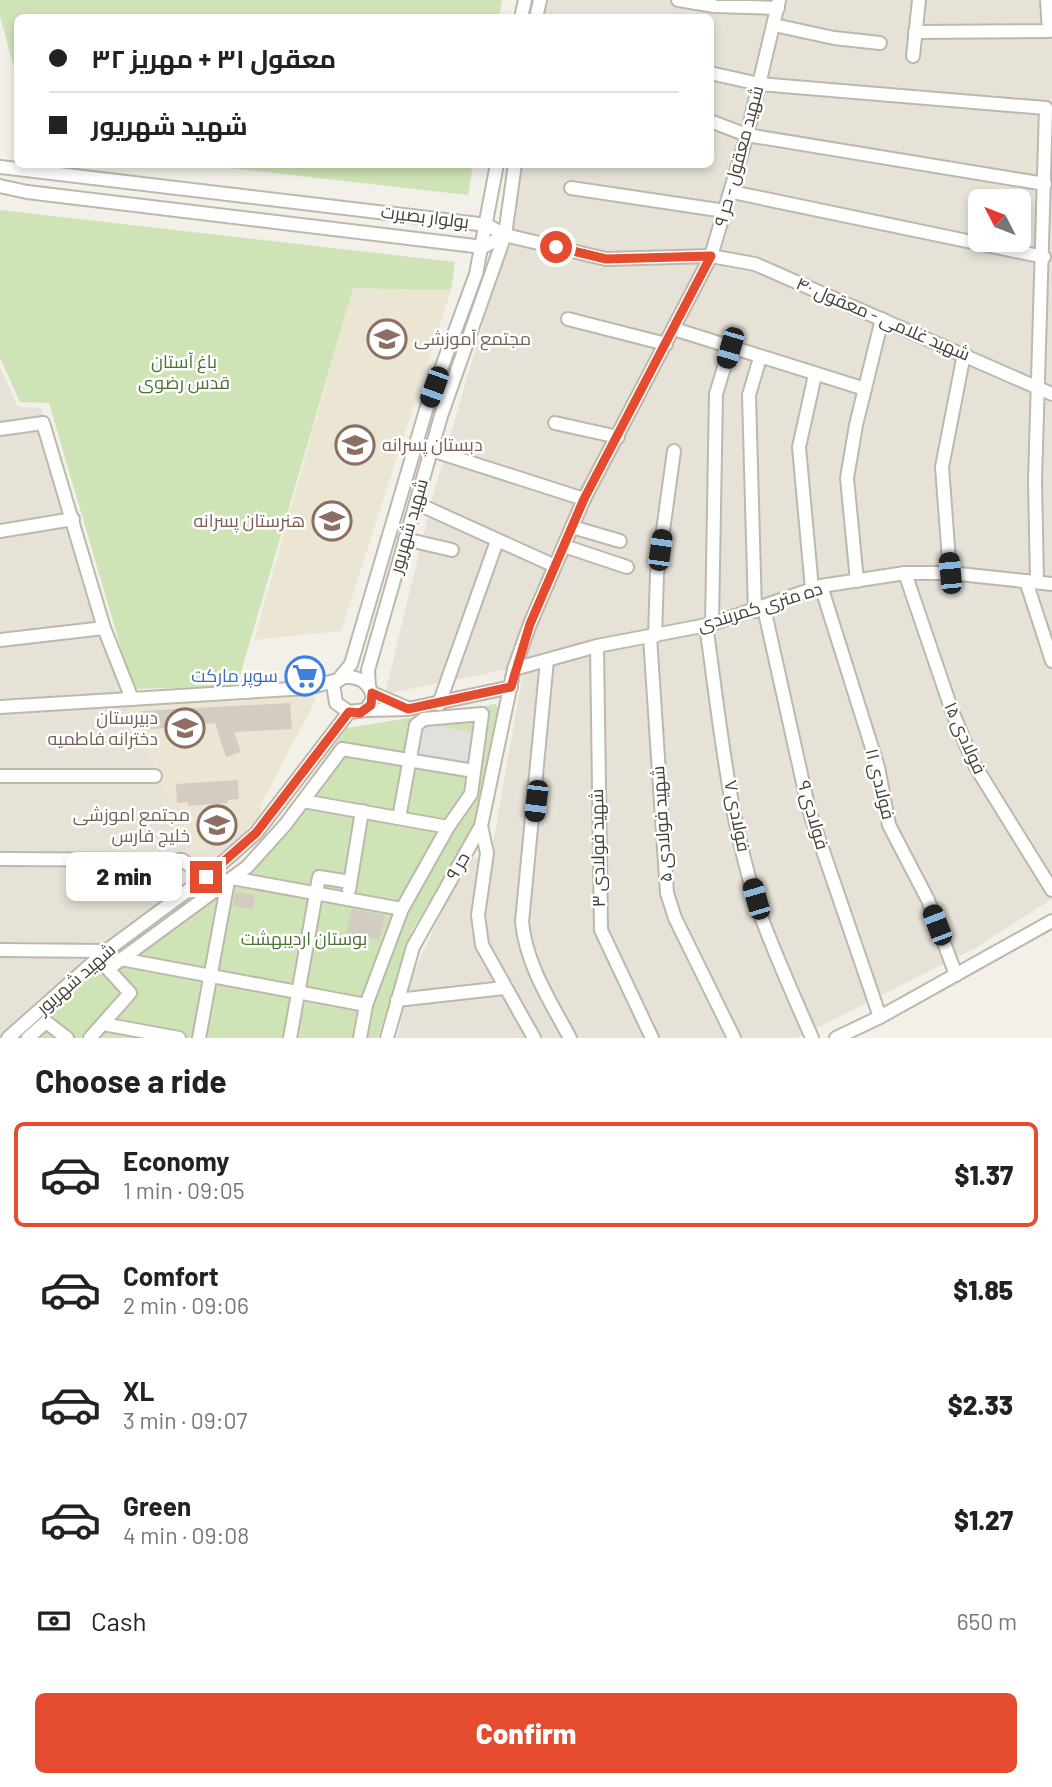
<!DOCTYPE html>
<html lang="en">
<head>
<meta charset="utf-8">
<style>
  body { margin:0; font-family:Barlow,Cairo,sans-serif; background:#f2f2f2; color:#222; height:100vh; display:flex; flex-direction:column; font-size:26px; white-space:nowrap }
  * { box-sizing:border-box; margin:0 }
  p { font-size:23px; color:#767676 }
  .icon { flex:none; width:38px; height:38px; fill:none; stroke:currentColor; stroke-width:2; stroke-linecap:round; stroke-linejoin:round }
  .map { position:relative; height:1038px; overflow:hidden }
  .side { display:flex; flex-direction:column; background:#fff; flex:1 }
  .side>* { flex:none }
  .banner { position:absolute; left:14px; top:14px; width:700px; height:154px; border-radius:10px; box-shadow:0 4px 10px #0003; display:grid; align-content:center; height:154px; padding:0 35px; background:#fff }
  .needle { width:46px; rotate:312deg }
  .buttons { position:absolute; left:968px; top:189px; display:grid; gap:14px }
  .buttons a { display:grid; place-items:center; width:63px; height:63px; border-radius:10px; background:#fff; box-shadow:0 4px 10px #0003; font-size:35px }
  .end { position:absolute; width:32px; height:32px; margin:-16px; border:9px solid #e54b2e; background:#fff; box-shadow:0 0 0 4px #fff }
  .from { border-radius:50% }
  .bubble { position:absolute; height:49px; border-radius:10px; background:#fff; box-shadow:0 4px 10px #0003; font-size:23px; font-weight:800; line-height:49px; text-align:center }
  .car { position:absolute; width:21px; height:42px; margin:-21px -10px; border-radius:9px; box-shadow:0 0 5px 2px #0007; background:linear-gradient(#222 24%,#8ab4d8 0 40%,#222 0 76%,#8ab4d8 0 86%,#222 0) }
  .banner b { display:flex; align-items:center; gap:24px; height:66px; font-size:26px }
  .banner b+b { border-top:2px solid #e0e0e0 }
  .banner i { width:18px; height:18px; background:#222 }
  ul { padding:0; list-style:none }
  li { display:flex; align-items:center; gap:21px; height:105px; margin:0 14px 10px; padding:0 21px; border:4px solid transparent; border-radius:10px }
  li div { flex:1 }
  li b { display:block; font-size:26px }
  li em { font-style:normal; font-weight:800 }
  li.current { border-color:#e54b2e }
  li>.icon { width:63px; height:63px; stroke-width:1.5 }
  h2 { padding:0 35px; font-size:32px; line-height:84px }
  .pay { display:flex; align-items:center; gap:18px; height:77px; padding:0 35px; font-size:26px }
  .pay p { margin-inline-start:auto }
  .primary-button { display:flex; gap:14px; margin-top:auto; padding:14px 35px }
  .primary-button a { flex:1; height:80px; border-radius:10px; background:#e54b2e; color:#fff; font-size:28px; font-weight:800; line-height:80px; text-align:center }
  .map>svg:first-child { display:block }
  .residential { fill:#e6e2d8; fill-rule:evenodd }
  .education { fill:#ebe5d4 }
  .green { fill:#cee3b6 }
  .parking { fill:#e2e0dd }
  .building { fill:#d3ccc0 }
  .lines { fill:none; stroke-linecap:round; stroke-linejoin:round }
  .minor-casing { stroke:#beb8ac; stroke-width:16 }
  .minor { stroke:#fff; stroke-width:12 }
  .route { stroke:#e54b2e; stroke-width:9 }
  .labels { text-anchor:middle; stroke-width:5; stroke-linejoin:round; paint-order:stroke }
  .street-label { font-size:18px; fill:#464138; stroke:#fff }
  .education-label { font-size:18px; fill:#785e54; stroke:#fff; text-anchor:end }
  .park-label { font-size:18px; fill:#497231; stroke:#fff }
  .shop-label { font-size:18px; fill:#366cbe; stroke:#fff; text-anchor:end }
</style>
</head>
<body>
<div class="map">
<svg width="1052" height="1038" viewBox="0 0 1052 1038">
  <rect width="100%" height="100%" fill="#f3f0e9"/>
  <g class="residential">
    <path d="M543 0H1052V899L977 947 797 1038H397L411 978 468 856 490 861 524 666 385 694 432 499 513 219 521 165 710 164V18L541 17ZM980 201H1018V240H980Z"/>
    <polygon points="0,367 18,407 41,408 128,707 316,697 242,837 101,956 14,1038 0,1038"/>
  </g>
  <g class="education">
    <polygon points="353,287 451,290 341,631 254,640"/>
    <polygon points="306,694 313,697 311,709 260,806 262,814 230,845 194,853 125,705 223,698 225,703"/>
  </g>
  <g class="green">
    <polygon points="0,0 502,0 499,18 18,18 17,79 0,16"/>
    <polygon points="202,165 473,164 473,165 468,195"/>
    <polygon points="0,210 455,262 451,290 353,288 237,686 133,689 49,403 20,402 0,358"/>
    <polygon points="496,704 499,713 474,826 411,932 378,1038 21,1038 95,972 246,859 279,823 347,728"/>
  </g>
  <polygon class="parking" points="426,724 476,733 469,766 414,755 419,730"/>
  <g class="building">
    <polygon points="290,703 292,729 234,732 241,752 226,757 215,723 143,730 141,711"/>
    <polygon points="238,780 239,799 228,800 228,803 188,806 188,802 177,803 176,784"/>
    <polygon points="235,892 255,895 253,909 233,906"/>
    <polygon points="352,909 385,915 379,940 346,933"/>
  </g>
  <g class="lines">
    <g class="minor-casing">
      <g id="minor">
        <polyline points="678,0 715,6 778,8"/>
        <polyline points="521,18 525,0"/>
        <polyline points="536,18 540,0"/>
        <polyline points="774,25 834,38 880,43"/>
        <polyline points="915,32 1049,31 1047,0"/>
        <polyline points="913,56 919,0"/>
        <polyline points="710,73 759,84 1046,108 1035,481 1037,582"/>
        <polyline points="710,121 747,135 1045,184"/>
        <polyline points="0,167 487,225 505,235 606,259 711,256 755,264 1052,394"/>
        <polyline points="0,186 27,192 483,247 505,235"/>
        <polyline points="571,188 725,211"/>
        <polyline points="732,192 1044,257"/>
        <polyline points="568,319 666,344"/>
        <polyline points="674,329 865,389"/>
        <polyline points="555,423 618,437"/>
        <polyline points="0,429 43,423 104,628 132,699"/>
        <polyline points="431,450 584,499"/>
        <polyline points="416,503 555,566"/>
        <polyline points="572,527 620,541"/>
        <polyline points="0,531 73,519"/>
        <polyline points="405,539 452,550"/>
        <polyline points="564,546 627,567"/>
        <polyline points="905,573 952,711 974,764 1052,890"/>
        <polyline points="950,573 942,467 964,354"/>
        <polyline points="857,581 847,478 856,425 882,319"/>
        <polyline points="1026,581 1052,661"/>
        <polyline points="821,586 878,767 889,825 928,900 956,975"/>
        <polyline points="812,589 799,447 815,375"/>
        <polyline points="764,608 809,810 880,1017"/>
        <polyline points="755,611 749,395 760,358"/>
        <polyline points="712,624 716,394 730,348"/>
        <path d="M706 625C720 722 729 826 762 919 777 959 795 999 812 1038"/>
        <polyline points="655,636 657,574 674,451"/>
        <polyline points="650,637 667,893 675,918 734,1038"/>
        <polyline points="0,640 104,628"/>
        <polyline points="597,646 601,930 652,1038"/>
        <path d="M547 660 522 922C526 964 550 1001 570 1038"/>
        <polyline points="514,669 597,646 712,624 821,586 905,573 950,573 1052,584"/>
        <path d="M344 677C359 676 371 683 373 699L366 710 349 712 336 703 333 684Z"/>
        <polyline points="369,687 368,670 441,416 505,235 515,164"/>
        <polyline points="372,693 405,707"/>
        <polyline points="439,704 497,541"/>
        <polyline points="0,707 307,688 338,680 351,664 426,410 476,274 497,164"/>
        <polyline points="366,710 408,709 511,687"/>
        <polyline points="0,776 155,776"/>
        <polyline points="303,801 448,827"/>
        <polyline points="481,826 487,853 478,915 482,945 534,1038"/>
        <polyline points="0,859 182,860 206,877"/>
        <polyline points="232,878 402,909"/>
        <polyline points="349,890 362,811"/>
        <polyline points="0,950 106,951"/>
        <polyline points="121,959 366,1005"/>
        <polyline points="397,1000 504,988"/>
        <polyline points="103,1024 179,1038"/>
        <polyline points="8,1038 106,951 206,877 256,833 349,712"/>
        <polyline points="28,1038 46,1022 67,1038"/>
        <polyline points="90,1038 130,993 108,969 247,867 285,825 342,749 474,771"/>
        <polyline points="199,1038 228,881"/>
        <polyline points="290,1038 319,877 350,882"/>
        <polyline points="360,1038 366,1005 402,909 448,827 471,794 482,714 424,719 416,725 399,818"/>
        <polyline points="387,1038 413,947 481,826 514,669 530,624 584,499 711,256 747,135 779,0"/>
        <polyline points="836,1038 880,1017 1052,921"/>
      </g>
    </g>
    <use href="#minor" class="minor"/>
  </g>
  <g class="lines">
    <polyline class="route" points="206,877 256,833 349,712 360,713 371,705 372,693 408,709 511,687 530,624 584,499 711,256 606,259 556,247"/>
  </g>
  <defs>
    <g id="school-ring" transform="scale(2.0125)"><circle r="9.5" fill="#fff" stroke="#8d6e63" stroke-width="1.5"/><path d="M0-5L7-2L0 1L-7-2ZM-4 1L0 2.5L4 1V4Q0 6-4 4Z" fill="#8d6e63"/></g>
    <g id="supermarket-ring" transform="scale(2.0125)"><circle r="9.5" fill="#fff" stroke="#3f7fe0" stroke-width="1.5"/><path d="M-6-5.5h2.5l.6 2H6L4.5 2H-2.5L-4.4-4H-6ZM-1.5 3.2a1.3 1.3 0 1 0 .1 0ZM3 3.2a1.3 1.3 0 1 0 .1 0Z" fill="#3f7fe0"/></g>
  </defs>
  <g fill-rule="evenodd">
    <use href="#school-ring" x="387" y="339"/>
    <use href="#school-ring" x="355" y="445"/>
    <use href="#school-ring" x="332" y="521"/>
    <use href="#supermarket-ring" x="305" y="676"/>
    <use href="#school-ring" x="185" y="728"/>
    <use href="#school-ring" x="217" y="825"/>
  </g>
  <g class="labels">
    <g class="street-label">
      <text transform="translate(739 156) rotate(-75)" y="6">شهید معقول - حر ۹</text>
      <text transform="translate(425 217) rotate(7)" y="6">بولوار بصیرت</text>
      <text transform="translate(883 319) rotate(23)" y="6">شهید غلامی - معقول ۴۰</text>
      <text transform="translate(409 526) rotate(-74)" y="6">شهید شهریور</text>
      <text transform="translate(760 607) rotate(-17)" y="6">ده متری کمربندی</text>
      <text transform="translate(965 738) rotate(66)" y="6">فولادی ۱۵</text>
      <text transform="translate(880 784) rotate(76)" y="6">فولادی ۱۱</text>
      <text transform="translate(813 815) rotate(74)" y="6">فولادی ۹</text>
      <text transform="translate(737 816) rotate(79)" y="6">فولادی ۷</text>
      <text transform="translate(662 824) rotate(-94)" y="6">شهید فولادی ۵</text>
      <text transform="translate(598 848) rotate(-91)" y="6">شهید فولادی ۳</text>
      <text transform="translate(458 866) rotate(-60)" y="6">حر ۹</text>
      <text transform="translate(76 979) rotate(-41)" y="6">شهید شهریور</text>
    </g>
    <g class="education-label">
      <text x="414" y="345" text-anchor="start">مجتمع آموزشی</text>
      <text x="382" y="451" text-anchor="start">دبستان پسرانه</text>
      <text x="305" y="527">هنرستان پسرانه</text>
      <text x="158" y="724">دبیرستان<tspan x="158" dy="21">دخترانه فاطمیه</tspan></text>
      <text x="190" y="821">مجتمع اموزشی<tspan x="190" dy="21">خلیج فارس</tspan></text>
    </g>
    <g class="park-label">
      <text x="184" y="368">باغ آستان<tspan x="184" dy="21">قدس رضوی</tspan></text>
      <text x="304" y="945">بوستان اردیبهشت</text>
    </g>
    <g class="shop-label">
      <text x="278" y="682">سوپر مارکت</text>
    </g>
  </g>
</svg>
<div class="buttons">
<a><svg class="needle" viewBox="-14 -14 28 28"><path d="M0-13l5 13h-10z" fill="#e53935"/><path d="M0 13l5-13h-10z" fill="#767676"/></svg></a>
</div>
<i class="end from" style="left:556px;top:247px"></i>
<i class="end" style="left:206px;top:877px"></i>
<div class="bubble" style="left:66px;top:852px;width:116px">2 min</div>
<i class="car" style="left:730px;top:348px;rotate:196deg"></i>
<i class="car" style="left:434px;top:387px;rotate:200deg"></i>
<i class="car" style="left:660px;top:550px;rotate:8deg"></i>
<i class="car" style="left:950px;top:573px;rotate:355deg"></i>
<i class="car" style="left:536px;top:801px;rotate:187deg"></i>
<i class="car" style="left:756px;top:899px;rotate:344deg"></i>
<i class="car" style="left:937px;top:925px;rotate:339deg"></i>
<div class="banner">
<b><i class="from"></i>معقول ۳۱ + مهریز ۳۲</b>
<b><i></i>شهید شهریور</b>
</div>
</div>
<section class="side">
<h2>Choose a ride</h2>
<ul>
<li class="current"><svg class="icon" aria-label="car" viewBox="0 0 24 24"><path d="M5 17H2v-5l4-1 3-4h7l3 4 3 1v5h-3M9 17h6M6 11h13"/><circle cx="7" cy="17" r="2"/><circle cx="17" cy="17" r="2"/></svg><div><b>Economy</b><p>1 min · 09:05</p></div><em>$1.37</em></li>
<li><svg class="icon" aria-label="car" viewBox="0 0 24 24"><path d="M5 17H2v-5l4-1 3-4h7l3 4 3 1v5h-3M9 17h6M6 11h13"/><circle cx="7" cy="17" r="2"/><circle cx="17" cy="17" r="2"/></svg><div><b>Comfort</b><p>2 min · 09:06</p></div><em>$1.85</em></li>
<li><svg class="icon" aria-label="car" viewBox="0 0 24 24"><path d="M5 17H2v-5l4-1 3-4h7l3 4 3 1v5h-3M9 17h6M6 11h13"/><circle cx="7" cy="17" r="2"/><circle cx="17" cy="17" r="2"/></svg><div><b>XL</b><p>3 min · 09:07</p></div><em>$2.33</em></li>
<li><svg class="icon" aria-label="car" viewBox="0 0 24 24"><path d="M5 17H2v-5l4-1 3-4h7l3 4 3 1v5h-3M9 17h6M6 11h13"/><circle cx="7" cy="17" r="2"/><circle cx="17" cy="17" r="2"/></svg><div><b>Green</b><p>4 min · 09:08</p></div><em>$1.27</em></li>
</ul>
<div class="pay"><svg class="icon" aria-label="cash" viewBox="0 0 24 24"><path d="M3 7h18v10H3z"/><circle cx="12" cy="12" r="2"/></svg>Cash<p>650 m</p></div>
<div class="primary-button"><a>Confirm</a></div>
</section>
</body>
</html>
